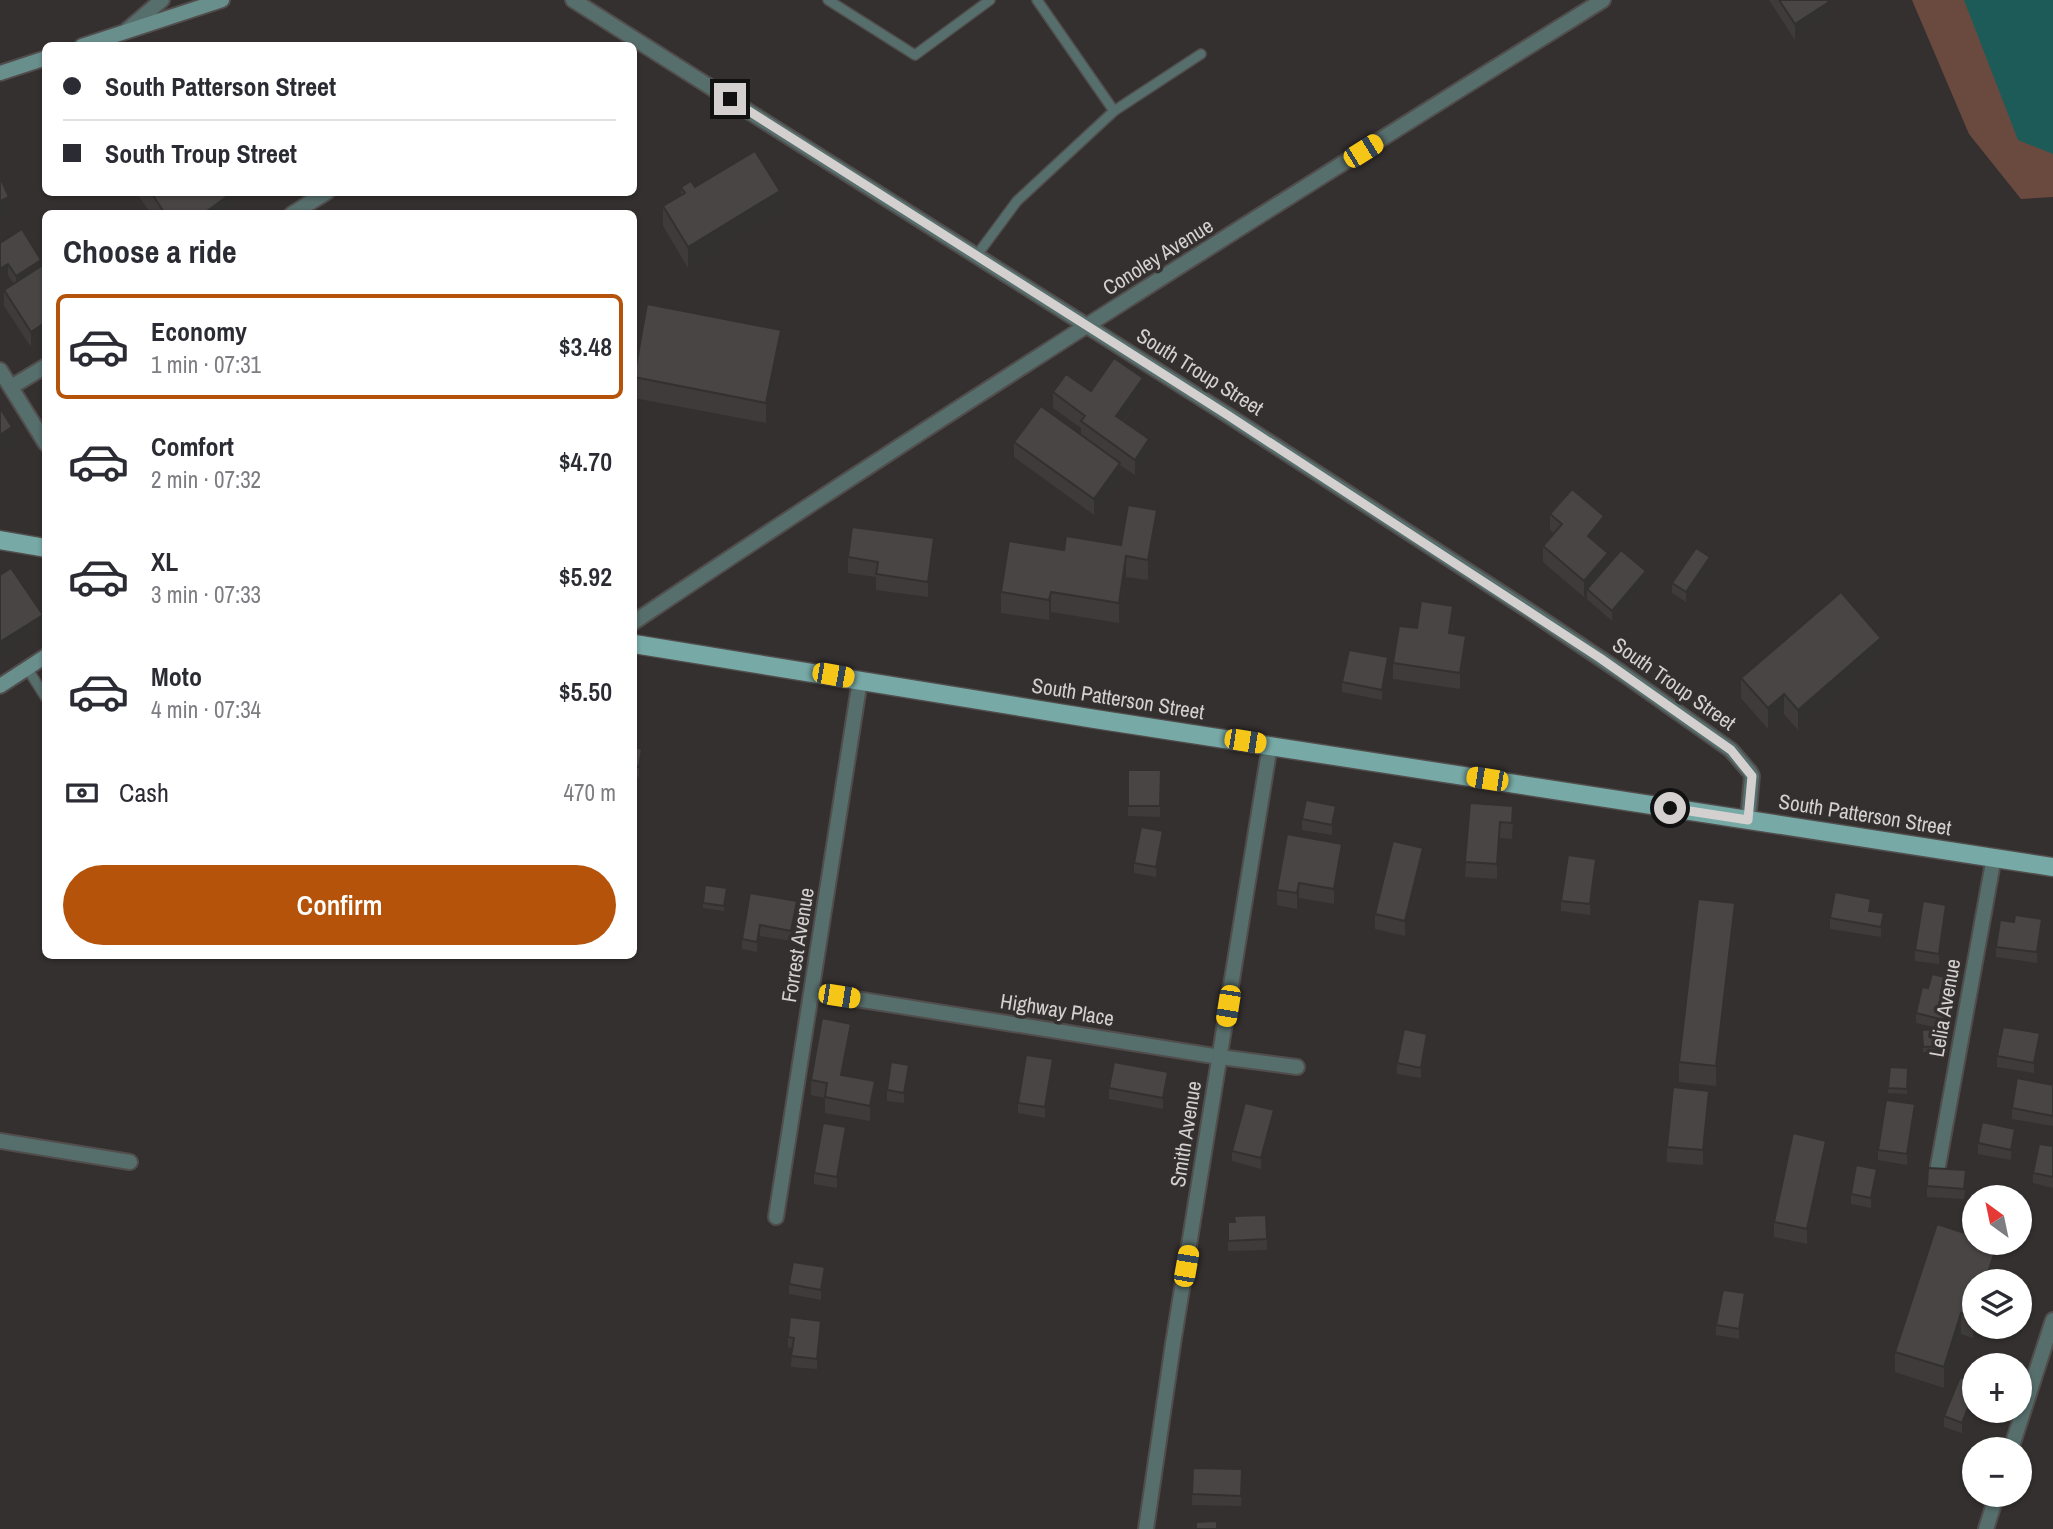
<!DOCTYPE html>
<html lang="en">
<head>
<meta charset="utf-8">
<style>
  body { margin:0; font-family:"Archivo Narrow",sans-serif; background:#f7f7f7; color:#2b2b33; height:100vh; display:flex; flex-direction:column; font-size:26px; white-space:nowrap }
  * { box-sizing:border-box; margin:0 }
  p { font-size:23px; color:#7c7c81 }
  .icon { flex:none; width:38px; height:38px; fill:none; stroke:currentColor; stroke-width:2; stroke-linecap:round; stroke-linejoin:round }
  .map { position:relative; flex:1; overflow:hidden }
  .side { position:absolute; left:42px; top:210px; width:595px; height:749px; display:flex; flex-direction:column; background:#fff; border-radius:10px; box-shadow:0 2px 5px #0004 }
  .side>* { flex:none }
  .top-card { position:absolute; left:42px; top:42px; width:595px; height:154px; border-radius:10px; box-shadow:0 2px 5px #0004; display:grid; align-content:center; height:154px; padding:0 21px; background:#fff }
  .needle { width:46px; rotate:327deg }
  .buttons { position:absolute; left:1962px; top:1185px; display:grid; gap:14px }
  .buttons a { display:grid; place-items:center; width:70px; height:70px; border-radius:50%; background:#fff; box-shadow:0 2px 5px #0004; font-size:35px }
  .end { position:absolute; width:32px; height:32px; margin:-16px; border:9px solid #d3d0cf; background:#111; box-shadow:0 0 0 4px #111 }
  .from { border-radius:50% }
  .car { position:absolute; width:21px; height:42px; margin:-21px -10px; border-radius:9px; box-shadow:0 0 5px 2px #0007; background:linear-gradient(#f5c518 24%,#345 0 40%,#f5c518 0 76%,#345 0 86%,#f5c518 0) }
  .top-card b { display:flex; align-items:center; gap:24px; height:66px; font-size:26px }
  .top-card b+b { border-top:2px solid #e1e1e2 }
  .top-card i { width:18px; height:18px; background:#2b2b33 }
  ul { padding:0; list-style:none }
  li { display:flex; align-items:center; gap:21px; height:105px; margin:0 14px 10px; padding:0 7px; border:4px solid transparent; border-radius:10px }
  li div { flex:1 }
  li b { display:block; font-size:26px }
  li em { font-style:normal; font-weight:600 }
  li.current { border-color:#b45309 }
  li>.icon { width:63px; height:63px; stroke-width:1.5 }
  h2 { padding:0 21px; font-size:32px; line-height:84px }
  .pay { display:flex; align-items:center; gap:18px; height:77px; padding:0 21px; font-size:26px }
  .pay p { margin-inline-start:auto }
  .cta { display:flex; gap:14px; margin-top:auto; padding:14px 21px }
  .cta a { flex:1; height:80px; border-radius:42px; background:#b45309; color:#fff; font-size:28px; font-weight:600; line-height:80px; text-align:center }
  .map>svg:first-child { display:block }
  .green { fill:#6a4a3f }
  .water { fill:#1d5b58 }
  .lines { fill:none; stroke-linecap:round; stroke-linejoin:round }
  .service-casing { stroke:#514d4c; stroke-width:12 }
  .minor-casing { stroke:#514d4c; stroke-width:18 }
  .tertiary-casing { stroke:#514d4c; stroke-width:18 }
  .secondary-casing { stroke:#514d4c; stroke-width:18 }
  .primary-casing { stroke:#514d4c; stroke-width:21 }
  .service { stroke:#566e6c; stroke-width:9 }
  .minor { stroke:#566e6c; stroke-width:14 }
  .tertiary { stroke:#566e6c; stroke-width:14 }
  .secondary { stroke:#698f8d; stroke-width:14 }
  .primary { stroke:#77a9a6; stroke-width:18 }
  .wall { fill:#3f3b3a }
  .shaded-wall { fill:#333030 }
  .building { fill:#494544; stroke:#333030; stroke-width:2 }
  .route { stroke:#d3d0cf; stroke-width:9 }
  .labels { text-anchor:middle; stroke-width:7; stroke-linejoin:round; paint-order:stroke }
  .street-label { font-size:21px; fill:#d3d0cf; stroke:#34302f }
</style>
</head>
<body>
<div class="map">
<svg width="2053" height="1529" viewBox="0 0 2053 1529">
  <rect width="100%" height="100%" fill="#34302f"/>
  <polygon class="green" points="1912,0 2053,0 2053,197 2021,199 1969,134"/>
  <polygon class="water" points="1964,0 2053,0 2053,154 2018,140"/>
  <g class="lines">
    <g class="service-casing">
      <g id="service">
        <polyline points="828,0 915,55 990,0"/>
        <polyline points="1037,0 1114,111"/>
        <polyline points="977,255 1017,201 1114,111 1201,54"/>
        <polyline points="27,668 46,698"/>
      </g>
    </g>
    <g class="minor-casing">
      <g id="minor">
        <polyline points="573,0 1226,414 1534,614 1622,673 1731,750 1750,772 1752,776 1748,820"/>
        <polyline points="127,30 162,0"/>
        <polyline points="292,214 327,192"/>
        <polyline points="11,387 46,366"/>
        <path d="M634 622C952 408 1277 204 1603 0"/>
        <polyline points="812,992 1220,1057 1297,1067"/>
        <polyline points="0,1141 130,1162"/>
        <polyline points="1938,1166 1994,857"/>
        <polyline points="776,1217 860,680"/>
        <polyline points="2011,1449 2053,1320"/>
        <polyline points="1146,1529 1173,1344 1270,745"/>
        <polyline points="1986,1529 1997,1494"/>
      </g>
    </g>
    <g class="tertiary-casing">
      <polyline id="tertiary" points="0,370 46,444"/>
    </g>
    <g class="secondary-casing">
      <g id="secondary">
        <polyline points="82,46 222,0"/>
        <polyline points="0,73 46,58"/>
        <polyline points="0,686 46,656"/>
      </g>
    </g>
    <g class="primary-casing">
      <g id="primary">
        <polyline points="0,540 46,548"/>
        <polyline points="634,644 1095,719 2053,867"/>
      </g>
    </g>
    <use href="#service" class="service"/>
    <use href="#minor" class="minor"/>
    <use href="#tertiary" class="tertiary"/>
    <use href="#secondary" class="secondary"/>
    <use href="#primary" class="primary"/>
  </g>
  <g class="wall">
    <polygon points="1769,0 1827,0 1829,17 1795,40"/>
    <polygon points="681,187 695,187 780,212 688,268 663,226 663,206 681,195"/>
    <polygon points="136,192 235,192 235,212 233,214 151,214"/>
    <polygon points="0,243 41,266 46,263 46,338 31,347 4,306 4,290 14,284 8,275 0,280"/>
    <polygon points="781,350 766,423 634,398 634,374"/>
    <polygon points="1091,391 1143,394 1124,421 1149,455 1135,475 1120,465 1120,479 1094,515 1014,457 1014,442 1081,435 1081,428 1053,408 1053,392"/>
    <polygon points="1550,514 1604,532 1595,543 1608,565 1646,582 1612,621 1587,599 1587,594 1584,597 1543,562 1543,546 1554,533 1550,530"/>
    <polygon points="1157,530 1148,580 1126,577 1119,623 1051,612 1049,620 1001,613 1001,592 1064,550 1121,545"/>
    <polygon points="934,554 928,597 876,590 876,577 848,573 848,557"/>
    <polygon points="1710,568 1686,602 1672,593 1672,583"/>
    <polygon points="1453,622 1452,634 1466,651 1460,689 1393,679 1393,663 1417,628"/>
    <polygon points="1881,658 1798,730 1784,714 1768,729 1741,698 1741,678"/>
    <polygon points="1388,668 1382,700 1342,692 1342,682"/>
    <polygon points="634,747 642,759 639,777 634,776"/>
    <polygon points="1128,770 1161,770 1160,817 1128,816"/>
    <polygon points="1470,803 1513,821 1512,839 1500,838 1497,879 1465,877"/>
    <polygon points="1336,816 1332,835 1302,830 1302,819"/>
    <polygon points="1163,842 1156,877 1134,873 1134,863"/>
    <polygon points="1342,860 1334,904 1299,898 1297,909 1277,905 1277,890"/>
    <polygon points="1423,863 1405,936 1375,929 1375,914"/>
    <polygon points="1596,870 1590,915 1561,911 1561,901"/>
    <polygon points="750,893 797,912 791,941 760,936 757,952 742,949 742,939"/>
    <polygon points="727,894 724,911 703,908 703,903"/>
    <polygon points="1871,911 1884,924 1881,937 1830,929 1830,918"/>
    <polygon points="1946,915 1939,964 1915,961 1915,950"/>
    <polygon points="1735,924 1716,1086 1679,1082 1679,1062"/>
    <polygon points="2042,929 2037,963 1996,957 1996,947"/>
    <polygon points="1928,988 1954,990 1944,1030 1942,1030 1942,1052 1923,1052 1922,1030 1941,1029 1916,1023 1916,1013"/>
    <polygon points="851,1039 844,1075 875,1097 870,1121 825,1113 825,1098 811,1095 811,1080"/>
    <polygon points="1427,1044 1421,1078 1397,1074 1397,1063"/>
    <polygon points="2040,1044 2034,1073 1997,1067 1997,1056"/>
    <polygon points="1890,1067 1908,1068 1907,1094 1888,1093"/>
    <polygon points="1053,1070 1045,1118 1018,1113 1018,1103"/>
    <polygon points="909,1075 904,1103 887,1101 887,1090"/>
    <polygon points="1168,1082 1163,1109 1109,1099 1109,1088"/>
    <polygon points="2053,1085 2053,1126 2012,1119 2012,1108"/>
    <polygon points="1709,1106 1703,1165 1667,1162 1667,1147"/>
    <polygon points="1915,1115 1907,1165 1878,1160 1878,1150"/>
    <polygon points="1274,1121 1261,1169 1232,1161 1232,1151"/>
    <polygon points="846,1137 837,1188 814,1184 814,1173"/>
    <polygon points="2015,1139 2011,1160 1978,1154 1978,1143"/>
    <polygon points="2053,1146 2053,1188 2033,1183 2033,1173"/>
    <polygon points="1826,1156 1807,1244 1774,1237 1774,1222"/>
    <polygon points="1877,1179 1871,1208 1851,1204 1851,1194"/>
    <polygon points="1966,1181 1964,1199 1927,1197 1927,1186"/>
    <polygon points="1228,1222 1267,1239 1267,1250 1228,1251"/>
    <polygon points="1998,1264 1974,1326 1977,1326 1973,1338 1961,1334 1944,1388 1895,1372 1895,1352"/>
    <polygon points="825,1278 821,1300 789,1294 789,1284"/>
    <polygon points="1745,1304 1739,1339 1716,1335 1716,1325"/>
    <polygon points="821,1331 817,1369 791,1367 792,1348 788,1347 788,1337"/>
    <polygon points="1974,1382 1974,1403 1962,1433 1944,1427 1944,1416"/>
    <polygon points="1193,1468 1242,1469 1241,1506 1192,1505"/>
  </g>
  <g class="shaded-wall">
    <polygon points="1829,2 1829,17 1795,40 1795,24"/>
    <polygon points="780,191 780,212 688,268 688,247"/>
    <polygon points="233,192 235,192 235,212 233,214 203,214"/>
    <polygon points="9,197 9,217 0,221 0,201"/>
    <polygon points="41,260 41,270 16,287 16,276"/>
    <polygon points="8,264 8,275 0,280 0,269"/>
    <polygon points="46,322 46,338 31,347 31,332"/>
    <polygon points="781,330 781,350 766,423 766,403"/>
    <polygon points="1143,378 1143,394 1116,431 1116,416"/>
    <polygon points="12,427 12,443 0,450 0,435"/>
    <polygon points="1149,439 1149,455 1135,475 1135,460"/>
    <polygon points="1120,463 1120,479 1094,515 1094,499"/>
    <polygon points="1157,510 1157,530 1148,580 1148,560"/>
    <polygon points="1604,516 1604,532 1588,552 1588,536"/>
    <polygon points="934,538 934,554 928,597 928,582"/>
    <polygon points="1608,553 1608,569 1587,589 1587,594 1584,597 1584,581"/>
    <polygon points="1126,556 1126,577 1119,623 1119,603"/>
    <polygon points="1710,557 1710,568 1686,602 1686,592"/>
    <polygon points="1646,571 1646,582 1612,621 1612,611"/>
    <polygon points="1051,592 1051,612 1049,620 1049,600"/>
    <polygon points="1453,606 1453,622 1449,649 1449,633"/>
    <polygon points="43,615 43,631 0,657 0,642"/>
    <polygon points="1466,636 1466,651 1460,689 1460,673"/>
    <polygon points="1881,638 1881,658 1798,730 1798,710"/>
    <polygon points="1388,657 1388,668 1382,700 1382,690"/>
    <polygon points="1784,694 1784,714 1768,729 1768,708"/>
    <polygon points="642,749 642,759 639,777 639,767"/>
    <polygon points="1336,806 1336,816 1332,835 1332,825"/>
    <polygon points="1500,822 1500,838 1497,879 1497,864"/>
    <polygon points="1163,831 1163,842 1156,877 1156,867"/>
    <polygon points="1342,844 1342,860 1334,904 1334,889"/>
    <polygon points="1423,848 1423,863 1405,936 1405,921"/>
    <polygon points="1596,859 1596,870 1590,915 1590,904"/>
    <polygon points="1299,883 1299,898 1297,909 1297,893"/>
    <polygon points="797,901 797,912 791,941 791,931"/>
    <polygon points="1735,903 1735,924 1716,1086 1716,1066"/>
    <polygon points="1946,905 1946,915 1939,964 1939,954"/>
    <polygon points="1884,913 1884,924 1881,937 1881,927"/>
    <polygon points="2042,919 2042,929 2037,963 2037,952"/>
    <polygon points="760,925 760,936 757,952 757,942"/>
    <polygon points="1954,979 1954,990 1944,1030 1944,1020"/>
    <polygon points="851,1024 851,1039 841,1090 841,1075"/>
    <polygon points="2040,1033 2040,1044 2034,1073 2034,1063"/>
    <polygon points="1427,1034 1427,1044 1421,1078 1421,1068"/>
    <polygon points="1053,1059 1053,1070 1045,1118 1045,1107"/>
    <polygon points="909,1065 909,1075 904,1103 904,1093"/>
    <polygon points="1168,1072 1168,1082 1163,1109 1163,1098"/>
    <polygon points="875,1081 875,1097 870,1121 870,1106"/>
    <polygon points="1709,1091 1709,1106 1703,1165 1703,1150"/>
    <polygon points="1915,1104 1915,1115 1907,1165 1907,1154"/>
    <polygon points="1274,1110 1274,1121 1261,1169 1261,1158"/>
    <polygon points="846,1127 846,1137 837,1188 837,1177"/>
    <polygon points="2015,1129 2015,1139 2011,1160 2011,1150"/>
    <polygon points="1826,1141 1826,1156 1807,1244 1807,1229"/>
    <polygon points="1877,1169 1877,1179 1871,1208 1871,1198"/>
    <polygon points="1998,1243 1998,1264 1992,1281 1985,1281"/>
    <polygon points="825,1267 825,1278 821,1300 821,1290"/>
    <polygon points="1745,1293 1745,1304 1739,1339 1739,1329"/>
    <polygon points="1961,1313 1961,1334 1944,1388 1944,1367"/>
    <polygon points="1974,1315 1974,1326 1977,1326 1973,1338"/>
    <polygon points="821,1321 821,1331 817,1369 817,1359"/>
    <polygon points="1974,1392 1974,1403 1962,1433 1962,1423"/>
  </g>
  <g class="building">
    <polygon points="1779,0 1827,0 1829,2 1795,24"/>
    <polygon points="755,151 780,191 688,247 663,206 685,193 681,187 691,181 695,187"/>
    <polygon points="0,177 9,197 0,201"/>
    <polygon points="151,192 233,192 203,214 165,214"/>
    <polygon points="22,229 41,260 16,276 8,264 0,269 0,243"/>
    <polygon points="46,263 46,322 31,332 4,290"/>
    <polygon points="647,304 781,330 766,403 634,377"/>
    <polygon points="1114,358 1143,378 1116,416 1149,439 1135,460 1081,421 1085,416 1053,392 1066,374 1091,391"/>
    <polygon points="1041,406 1120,463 1094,499 1014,442"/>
    <polygon points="0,408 12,427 0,435"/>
    <polygon points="1572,489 1604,516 1588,536 1608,553 1584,581 1543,546 1562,524 1550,514"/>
    <polygon points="1128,505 1157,510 1148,560 1126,556 1119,603 1051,592 1049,600 1001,592 1009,541 1064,550 1066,536 1121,545"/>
    <polygon points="852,527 934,538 928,582 876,574 878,562 848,557"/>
    <polygon points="1696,548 1710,557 1686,592 1672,583"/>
    <polygon points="1621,550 1646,571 1612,611 1587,589"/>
    <polygon points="11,568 43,615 0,642 0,575"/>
    <polygon points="1841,592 1881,638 1798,710 1784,694 1768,708 1741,678"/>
    <polygon points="1421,601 1453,606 1449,633 1466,636 1460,673 1393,663 1399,626 1417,628"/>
    <polygon points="1349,650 1388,657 1382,690 1342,682"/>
    <polygon points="634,747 642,749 639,767 634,766"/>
    <polygon points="1128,770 1161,770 1160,806 1128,806"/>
    <polygon points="1306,800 1336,806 1332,825 1302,819"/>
    <polygon points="1470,803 1513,806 1512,823 1500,822 1497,864 1465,862"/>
    <polygon points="1141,827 1163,831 1156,867 1134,863"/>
    <polygon points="1287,834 1342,844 1334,889 1299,883 1297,893 1277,890"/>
    <polygon points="1393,841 1423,848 1405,921 1375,914"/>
    <polygon points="1568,855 1596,859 1590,904 1561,901"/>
    <polygon points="705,885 727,888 724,906 703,903"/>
    <polygon points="1835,892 1871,899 1869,911 1884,913 1881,927 1830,918"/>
    <polygon points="750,893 797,901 791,931 760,925 757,942 742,939"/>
    <polygon points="1698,899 1735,903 1716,1066 1679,1062"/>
    <polygon points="1923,901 1946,905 1939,954 1915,950"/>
    <polygon points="2015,915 2042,919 2037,952 1996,947 2000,920 2014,922"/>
    <polygon points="1932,974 1954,979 1944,1020 1916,1013 1922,987 1928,988"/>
    <polygon points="822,1018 851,1024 841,1075 875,1081 870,1106 825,1097 827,1083 811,1080"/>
    <polygon points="2003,1027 2040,1033 2034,1063 1997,1056"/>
    <polygon points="1404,1029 1427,1034 1421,1068 1397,1063"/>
    <polygon points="1942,1029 1942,1046 1923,1047 1922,1030"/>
    <polygon points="1026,1055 1053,1059 1045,1107 1018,1103"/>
    <polygon points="891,1062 909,1065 904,1093 887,1090"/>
    <polygon points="1114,1062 1168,1072 1163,1098 1109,1088"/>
    <polygon points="1890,1067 1908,1068 1907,1089 1888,1088"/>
    <polygon points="2017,1078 2053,1085 2053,1116 2012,1108"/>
    <polygon points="1673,1087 1709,1091 1703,1150 1667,1147"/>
    <polygon points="1886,1100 1915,1104 1907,1154 1878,1150"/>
    <polygon points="1245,1103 1274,1110 1261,1158 1232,1151"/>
    <polygon points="1982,1122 2015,1129 2011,1150 1978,1143"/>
    <polygon points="823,1123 846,1127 837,1177 814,1173"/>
    <polygon points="1793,1133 1826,1141 1807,1229 1774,1222"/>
    <polygon points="2039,1144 2053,1146 2053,1177 2033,1173"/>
    <polygon points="1856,1165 1877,1169 1871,1198 1851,1194"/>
    <polygon points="1928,1168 1966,1170 1964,1189 1927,1186"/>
    <polygon points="1266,1215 1267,1239 1228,1241 1228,1222 1235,1222 1234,1216"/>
    <polygon points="1937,1224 1974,1236 1974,1242 1998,1243 1985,1281 1974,1281 1973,1317 1961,1313 1944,1367 1895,1352"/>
    <polygon points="793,1262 825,1267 821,1290 789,1284"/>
    <polygon points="1723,1290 1745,1293 1739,1329 1716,1325"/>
    <polygon points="790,1317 821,1321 817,1359 791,1356 794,1338 788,1337"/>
    <polygon points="1960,1377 1974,1382 1974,1392 1962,1423 1944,1416"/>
    <polygon points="1193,1468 1242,1469 1241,1496 1192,1494"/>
    <polygon points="1217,1521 1217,1529 1196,1529 1196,1522"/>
  </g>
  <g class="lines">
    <polyline class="route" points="730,99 1226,414 1600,658 1731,750 1752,776 1748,820 1670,808"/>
  </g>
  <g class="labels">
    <g class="street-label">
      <text transform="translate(1158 257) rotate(-32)" y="7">Conoley Avenue</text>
      <text transform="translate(1200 372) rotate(32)" y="7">South Troup Street</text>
      <text transform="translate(1674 684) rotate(35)" y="7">South Troup Street</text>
      <text transform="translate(1118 699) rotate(9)" y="7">South Patterson Street</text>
      <text transform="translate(1865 815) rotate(9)" y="7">South Patterson Street</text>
      <text transform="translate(798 945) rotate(-81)" y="7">Forrest Avenue</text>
      <text transform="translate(1945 1008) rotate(-80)" y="7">Lelia Avenue</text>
      <text transform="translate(1057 1010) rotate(9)" y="7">Highway Place</text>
      <text transform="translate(1186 1134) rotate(-81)" y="7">Smith Avenue</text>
    </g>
  </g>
</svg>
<div class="buttons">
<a><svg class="needle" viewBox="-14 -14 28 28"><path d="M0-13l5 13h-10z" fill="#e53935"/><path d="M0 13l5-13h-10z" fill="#7c7c81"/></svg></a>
<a><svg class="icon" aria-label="layers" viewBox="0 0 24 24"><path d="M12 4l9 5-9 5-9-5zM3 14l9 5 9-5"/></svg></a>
<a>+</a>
<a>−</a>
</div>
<i class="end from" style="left:1670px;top:808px"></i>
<i class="end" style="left:730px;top:99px"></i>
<i class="car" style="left:1363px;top:151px;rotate:58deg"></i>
<i class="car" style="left:833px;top:675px;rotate:100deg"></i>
<i class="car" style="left:1245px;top:741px;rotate:99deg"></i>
<i class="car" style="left:1487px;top:779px;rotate:279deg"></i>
<i class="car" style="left:839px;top:996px;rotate:99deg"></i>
<i class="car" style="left:1228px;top:1006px;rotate:189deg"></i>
<i class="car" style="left:1186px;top:1266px;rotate:10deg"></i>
<div class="top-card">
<b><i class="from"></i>South Patterson Street</b>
<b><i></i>South Troup Street</b>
</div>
<section class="side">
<h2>Choose a ride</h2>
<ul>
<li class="current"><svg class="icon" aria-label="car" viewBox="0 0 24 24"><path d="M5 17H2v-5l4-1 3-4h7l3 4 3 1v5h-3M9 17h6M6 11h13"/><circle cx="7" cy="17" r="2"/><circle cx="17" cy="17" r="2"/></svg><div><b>Economy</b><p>1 min · 07:31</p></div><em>$3.48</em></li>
<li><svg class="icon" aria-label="car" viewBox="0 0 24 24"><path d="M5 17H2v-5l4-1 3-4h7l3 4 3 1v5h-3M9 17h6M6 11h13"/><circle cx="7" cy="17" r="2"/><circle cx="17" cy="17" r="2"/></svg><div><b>Comfort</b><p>2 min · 07:32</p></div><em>$4.70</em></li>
<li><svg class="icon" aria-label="car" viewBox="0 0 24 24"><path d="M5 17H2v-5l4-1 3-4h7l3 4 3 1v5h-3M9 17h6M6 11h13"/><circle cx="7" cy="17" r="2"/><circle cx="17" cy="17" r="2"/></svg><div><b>XL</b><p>3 min · 07:33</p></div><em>$5.92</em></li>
<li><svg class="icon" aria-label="car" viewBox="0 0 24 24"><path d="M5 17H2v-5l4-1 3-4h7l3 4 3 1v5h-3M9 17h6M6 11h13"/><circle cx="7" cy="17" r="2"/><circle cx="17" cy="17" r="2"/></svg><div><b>Moto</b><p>4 min · 07:34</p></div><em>$5.50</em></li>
</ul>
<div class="pay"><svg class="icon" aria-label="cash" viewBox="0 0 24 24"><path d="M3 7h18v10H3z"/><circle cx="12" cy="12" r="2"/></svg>Cash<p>470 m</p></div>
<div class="cta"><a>Confirm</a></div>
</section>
</div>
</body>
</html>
